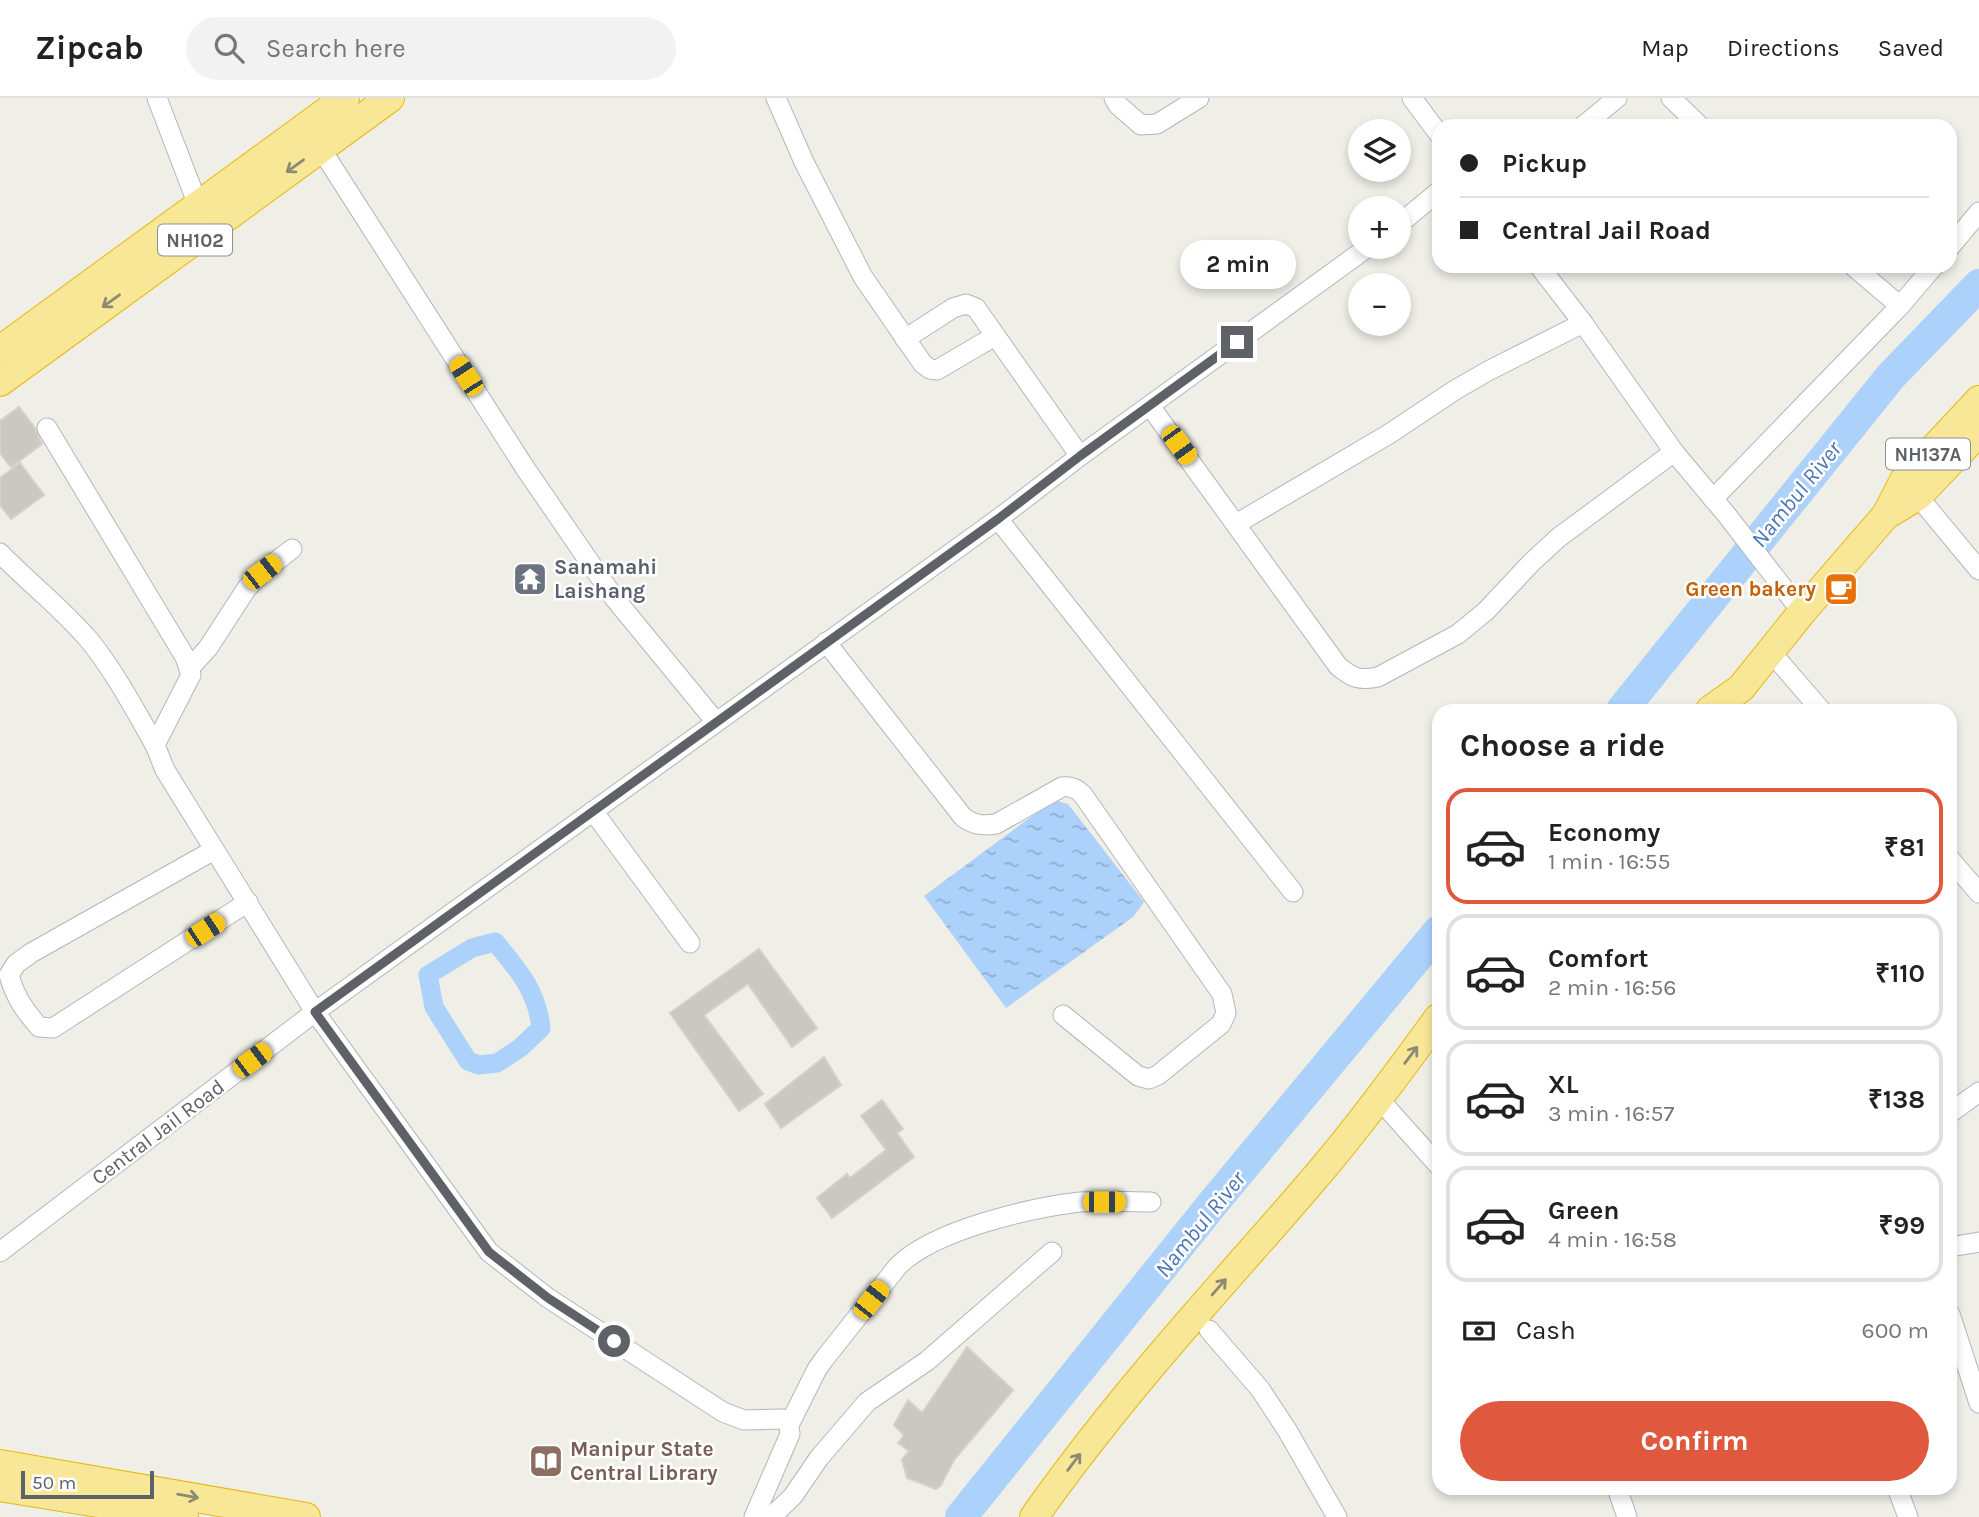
<!DOCTYPE html>
<html lang="en">
<head>
<meta charset="utf-8">
<style>
  body { margin:0; font-family:Karla,sans-serif; background:#f2f2f2; color:#222; height:100vh; display:flex; flex-direction:column; font-size:26px; white-space:nowrap }
  * { box-sizing:border-box; margin:0 }
  p { font-size:23px; color:#767676 }
  .icon { flex:none; width:38px; height:38px; fill:none; stroke:currentColor; stroke-width:2; stroke-linecap:round; stroke-linejoin:round }
  .map { position:relative; flex:1; overflow:hidden }
  .panel { position:absolute; left:1432px; top:606px; width:525px; height:791px; display:flex; flex-direction:column; background:#fff; border-radius:21px; box-shadow:0 4px 10px #0003 }
  .panel>* { flex:none }
  .banner { position:absolute; left:1432px; top:21px; width:525px; height:154px; border-radius:21px; box-shadow:0 4px 10px #0003; display:grid; align-content:center; height:154px; padding:0 28px; background:#fff }
  .controls { position:absolute; left:1348px; top:21px; display:grid; gap:14px }
  .controls a { display:grid; place-items:center; width:63px; height:63px; border-radius:50%; background:#fff; box-shadow:0 4px 10px #0003; font-size:35px }
  .scale { position:absolute; left:21px; bottom:18px; width:133px; box-sizing:border-box; padding-left:7px; border:4px solid #5e6166; border-top:0; font-size:19px; line-height:24px; white-space:nowrap; color:#5e6166; -webkit-text-stroke:5px #fff; paint-order:stroke }
  .end { position:absolute; width:32px; height:32px; margin:-16px; border:9px solid #5e6166; background:#fff; box-shadow:0 0 0 4px #fff }
  .from { border-radius:50% }
  .bubble { position:absolute; height:49px; border-radius:24px; background:#fff; box-shadow:0 4px 10px #0003; font-size:23px; font-weight:700; line-height:49px; text-align:center }
  .car { position:absolute; width:21px; height:42px; margin:-21px -10px; border-radius:9px; box-shadow:0 0 5px 2px #0007; background:linear-gradient(#f5c518 24%,#345 0 40%,#f5c518 0 76%,#345 0 86%,#f5c518 0) }
  .banner b { display:flex; align-items:center; gap:24px; height:66px; font-size:26px }
  .banner b+b { border-top:2px solid #e0e0e0 }
  .banner i { width:18px; height:18px; background:#222 }
  ul { padding:0; list-style:none }
  li { display:flex; align-items:center; gap:21px; height:116px; margin:0 14px 10px; padding:0 14px; border:4px solid #e0e0e0; border-radius:21px }
  li div { flex:1 }
  li b { display:block; font-size:26px }
  li em { font-style:normal; font-weight:700 }
  li.active { border-color:#e0583d }
  li>.icon { width:63px; height:63px; stroke-width:1.5 }
  h2 { padding:0 28px; font-size:32px; line-height:84px }
  .pay { display:flex; align-items:center; gap:18px; height:77px; padding:0 28px; font-size:26px }
  .pay p { margin-inline-start:auto }
  .primary-button { display:flex; gap:14px; margin-top:auto; padding:14px 28px }
  .primary-button a { flex:1; height:80px; border-radius:42px; background:#e0583d; color:#fff; font-size:28px; font-weight:700; line-height:80px; text-align:center }
  header { display:flex; align-items:center; gap:42px; box-sizing:border-box; height:98px; padding:0 35px; background:#fff; border-bottom:2px solid #e0e0e0 }
  header strong { font-size:33px }
  nav { display:flex; gap:38px; margin-inline-start:auto; font-size:24px }
  .search { width:490px; height:63px; background:#f2f2f2; display:flex; align-items:center; gap:18px; box-sizing:border-box; padding:0 24px; border-radius:38px; color:#767676; font-size:26px }
  .map>svg:first-child { display:block }
  .water { fill:url(#water-ripples) }
  .lines { fill:none; stroke-linecap:round; stroke-linejoin:round }
  .canal { stroke:#acd1fa; stroke-width:19 }
  .river { stroke:#acd1fa; stroke-width:32 }
  .building { fill:#cbc8c4; stroke:#d4d1c5; stroke-width:2 }
  .minor-casing { stroke:#b4b6ba; stroke-width:21 }
  .highway-casing { stroke:#e9b80e; stroke-width:30 }
  .minor { stroke:#fff; stroke-width:19 }
  .highway { stroke:#f7e796; stroke-width:28 }
  .oneway { stroke:#8c8974 }
  .route { stroke:#5e6166; stroke-width:9 }
  .labels { text-anchor:middle; stroke-width:5; stroke-linejoin:round; paint-order:stroke }
  .shield { fill:#fff; stroke:#8e9094; stroke-width:2 }
  .shield-label { font-size:19px; font-weight:bold; fill:#5e6166 }
  .worship-label { font-size:21px; font-weight:bold; fill:#5b616d; stroke:#fff; text-anchor:start }
  .food-label { font-size:21px; font-weight:bold; fill:#c56008; stroke:#fff; text-anchor:end }
  .street-label { font-size:21px; fill:#5e6166; stroke:#fff }
  .education-label { font-size:21px; font-weight:bold; fill:#785e54; stroke:#fff; text-anchor:start }
  .water-label { font-size:23px; font-style:italic; fill:#4c76b5; stroke:#fff }
</style>
</head>
<body>
<header>
<strong>Zipcab</strong>
<div class="search"><svg class="icon" aria-label="search" viewBox="0 0 24 24"><circle cx="10" cy="10" r="6"/><path d="M15 15l6 6"/></svg>Search here</div>
<nav><a>Map</a><a>Directions</a><a>Saved</a></nav>
</header>
<div class="map">
<svg width="1979" height="1419" viewBox="0 0 1979 1419">
  <defs>
    <pattern id="water-ripples" width="26" height="14" patternUnits="userSpaceOnUse" patternTransform="scale(1.75)"><rect width="26" height="14" fill="#acd1fa"/><path d="M2 4q2-2 4 0t4 0M15 11q2-2 4 0t4 0" fill="none" stroke="#8fadce"/></pattern>
  </defs>
  <rect width="100%" height="100%" fill="#efeee7"/>
  <polygon class="water" points="1054,702 1068,706 1144,804 1133,819 1006,910 924,798"/>
  <g class="lines">
    <path class="canal" d="M495 844C518 871 537 893 541 930L520 950 497 965 479 967 468 963 434 909 428 877 472 850Z"/>
    <g class="river">
      <polyline points="1622,612 1891,278 1979,187"/>
      <polyline points="961,1419 1214,1104 1438,834"/>
    </g>
  </g>
  <g class="building">
    <polygon points="19,309 35,330 42,346 11,369 0,355 0,323"/>
    <polygon points="20,365 44,397 11,421 0,407 0,380"/>
    <polygon points="759,851 817,930 792,949 748,886 704,917 763,996 739,1013 670,915"/>
    <polygon points="824,959 841,987 781,1030 765,1006"/>
    <polygon points="882,1002 903,1031 897,1035 914,1059 832,1120 817,1100 847,1076 850,1080 886,1052 861,1018"/>
    <polygon points="967,1249 1013,1292 954,1362 941,1387 936,1391 907,1380 902,1362 909,1353 898,1345 904,1337 894,1327 908,1302 922,1315"/>
  </g>
  <g class="lines">
    <g class="minor-casing">
      <g id="minor">
        <polyline points="157,0 198,107"/>
        <polyline points="776,0 804,64 863,179 923,266 930,271 937,272 995,238"/>
        <polyline points="1114,0 1118,7 1141,27 1157,26 1199,0"/>
        <polyline points="1412,0 1438,35"/>
        <polyline points="1671,0 1700,28"/>
        <polyline points="1583,28 1617,0"/>
        <polyline points="314,40 525,370 615,501 716,624"/>
        <polyline points="1398,127 1438,94"/>
        <polyline points="1950,149 1979,114"/>
        <polyline points="1539,168 1583,225 1674,354 1726,416 1802,514"/>
        <polyline points="1853,168 1900,208"/>
        <polyline points="905,241 953,210 966,206 976,210 1080,358"/>
        <path d="M1150 308 1338 568C1352 580 1360 583 1378 579L1458 536 1486 513 1531 465 1558 440 1674 354"/>
        <path d="M47 330 185 559 191 577 155 647 165 672 315 914 489 1154 548 1200 723 1314 744 1322 782 1321C789 1325 789 1328 790 1336L754 1419"/>
        <polyline points="1911,390 1979,472"/>
        <polyline points="1713,401 1900,208 1934,168"/>
        <polyline points="998,421 1293,794"/>
        <polyline points="1236,426 1389,336 1455,292 1488,273 1583,225"/>
        <path d="M0 455C29 485 62 510 89 542 115 574 135 612 155 647"/>
        <path d="M826 544 963 719C974 727 982 728 996 726L1062 689C1071 688 1076 690 1083 697L1222 896 1226 915 1221 926 1158 977 1149 981 1138 978 1063 917"/>
        <polyline points="1770,553 1821,612"/>
        <polyline points="189,571 208,550 247,490 262,474 292,451"/>
        <polyline points="593,713 690,845"/>
        <path d="M214 752 31 855 16 866 9 877C15 899 25 913 39 929L53 930 248 804"/>
        <polyline points="1950,761 1979,795"/>
        <polyline points="1379,1001 1438,1067"/>
        <polyline points="1950,1015 1979,994"/>
        <polyline points="1950,1149 1979,1144"/>
        <polyline points="0,1154 315,914 998,421 1080,358 1368,149"/>
        <polyline points="1950,1216 1979,1305"/>
        <polyline points="1209,1232 1260,1291 1287,1332 1337,1419"/>
        <path d="M789 1327 817 1271 825 1260 898 1168C934 1132 1029 1110 1080 1104 1103 1102 1128 1104 1151 1104"/>
        <polyline points="1617,1390 1627,1419"/>
        <polyline points="1897,1390 1908,1419"/>
        <polyline points="771,1419 793,1398 819,1360 867,1304 927,1263 1052,1154"/>
      </g>
    </g>
    <g class="highway-casing">
      <g id="highway">
        <polyline points="0,252 345,0"/>
        <polyline points="0,284 390,0"/>
        <polyline points="1886,417 1918,398 1979,334"/>
        <polyline points="1710,612 1741,590 1802,514 1886,417 1904,382 1979,302"/>
        <polyline points="0,1366 306,1419"/>
        <polyline points="0,1389 184,1419"/>
        <path d="M1034 1419C1084 1348 1139 1281 1196 1216 1239 1166 1283 1118 1325 1068 1365 1020 1402 970 1438 920"/>
      </g>
    </g>
    <use href="#minor" class="minor"/>
    <use href="#highway" class="highway"/>
  </g>
  <defs><path id="oneway-shaft" d="M-6 0H5M1.5-3L5.5 0L1.5 3" fill="none" stroke-width="1.6" stroke-linecap="round" stroke-linejoin="round" transform="scale(1.75)"/></defs>
  <g class="oneway">
    <use href="#oneway-shaft" transform="translate(295 68) rotate(144)"/>
    <use href="#oneway-shaft" transform="translate(111 203) rotate(144)"/>
    <use href="#oneway-shaft" transform="translate(1411 957) rotate(-53)"/>
    <use href="#oneway-shaft" transform="translate(1219 1189) rotate(-49)"/>
    <use href="#oneway-shaft" transform="translate(1074 1364) rotate(-53)"/>
    <use href="#oneway-shaft" transform="translate(188 1398) rotate(10)"/>
  </g>
  <g class="lines">
    <polyline class="route" points="614,1243 548,1200 489,1154 315,914 998,421 1080,358 1237,244"/>
  </g>
  <defs>
    <g id="temple-square" transform="scale(1.75)"><rect x="-9" y="-9" width="18" height="18" rx="4" fill="#6b7280" stroke="#fff"/><path d="M0-6L5-2H3V0L6.5 2.5H4V6H1.5V3h-3V6H-4V2.5H-6.5L-3 0V-2H-5Z" fill="#fff"/></g>
    <g id="cafe-square" transform="scale(1.75)"><rect x="-9" y="-9" width="18" height="18" rx="4" fill="#e8710a" stroke="#fff"/><path d="M-5.5-4.5H6V0H3Q3 3.5 0 3.5H-2.5Q-5.5 3.5-5.5 0ZM3-3.2v2h1.7v-2ZM-6 4.5H4V6H-6Z" fill="#fff"/></g>
    <g id="library-square" transform="scale(1.75)"><rect x="-9" y="-9" width="18" height="18" rx="4" fill="#8d6e63" stroke="#fff"/><path d="M-6-4Q-3-5.5-.7-3.5V5Q-3 3-6 4ZM6-4Q3-5.5 .7-3.5V5Q3 3 6 4Z" fill="#fff"/></g>
  </defs>
  <g fill-rule="evenodd">
    <use href="#temple-square" x="530" y="481"/>
    <use href="#cafe-square" x="1841" y="491"/>
    <use href="#library-square" x="546" y="1363"/>
  </g>
  <g class="labels">
    <g class="shield">
      <rect x="158" y="126.5" width="74" height="31" rx="5"/>
      <rect x="1886" y="340.5" width="84" height="31" rx="5"/>
    </g>
    <g class="shield-label">
      <text x="195" y="149">NH102</text>
      <text x="1928" y="363">NH137A</text>
    </g>
    <g class="worship-label">
      <text x="554" y="476">Sanamahi<tspan x="554" dy="24">Laishang</tspan></text>
    </g>
    <g class="food-label">
      <text x="1816" y="498">Green bakery</text>
    </g>
    <g class="street-label">
      <text transform="translate(158 1034) rotate(-37)" y="7">Central Jail Road</text>
    </g>
    <g class="education-label">
      <text x="570" y="1358">Manipur State<tspan x="570" dy="24">Central Library</tspan></text>
    </g>
    <g class="water-label">
      <text transform="translate(1796 396) rotate(-51)" y="8">Nambul River</text>
      <text transform="translate(1200 1126) rotate(-51)" y="8">Nambul River</text>
    </g>
  </g>
</svg>
<div class="controls">
<a><svg class="icon" aria-label="layers" viewBox="0 0 24 24"><path d="M12 4l9 5-9 5-9-5zM3 14l9 5 9-5"/></svg></a>
<a>+</a>
<a>−</a>
</div>
<div class="scale">50 m</div>
<i class="end from" style="left:614px;top:1243px"></i>
<i class="end" style="left:1237px;top:244px"></i>
<div class="bubble" style="left:1180px;top:142px;width:116px">2 min</div>
<i class="car" style="left:466px;top:278px;rotate:327deg"></i>
<i class="car" style="left:1179px;top:347px;rotate:144deg"></i>
<i class="car" style="left:262px;top:474px;rotate:52deg"></i>
<i class="car" style="left:205px;top:832px;rotate:57deg"></i>
<i class="car" style="left:252px;top:962px;rotate:53deg"></i>
<i class="car" style="left:1104px;top:1104px;rotate:90deg"></i>
<i class="car" style="left:871px;top:1202px;rotate:38deg"></i>
<div class="banner">
<b><i class="from"></i>Pickup</b>
<b><i></i>Central Jail Road</b>
</div>
<section class="panel">
<h2>Choose a ride</h2>
<ul>
<li class="active"><svg class="icon" aria-label="car" viewBox="0 0 24 24"><path d="M5 17H2v-5l4-1 3-4h7l3 4 3 1v5h-3M9 17h6M6 11h13"/><circle cx="7" cy="17" r="2"/><circle cx="17" cy="17" r="2"/></svg><div><b>Economy</b><p>1 min · 16:55</p></div><em>₹81</em></li>
<li><svg class="icon" aria-label="car" viewBox="0 0 24 24"><path d="M5 17H2v-5l4-1 3-4h7l3 4 3 1v5h-3M9 17h6M6 11h13"/><circle cx="7" cy="17" r="2"/><circle cx="17" cy="17" r="2"/></svg><div><b>Comfort</b><p>2 min · 16:56</p></div><em>₹110</em></li>
<li><svg class="icon" aria-label="car" viewBox="0 0 24 24"><path d="M5 17H2v-5l4-1 3-4h7l3 4 3 1v5h-3M9 17h6M6 11h13"/><circle cx="7" cy="17" r="2"/><circle cx="17" cy="17" r="2"/></svg><div><b>XL</b><p>3 min · 16:57</p></div><em>₹138</em></li>
<li><svg class="icon" aria-label="car" viewBox="0 0 24 24"><path d="M5 17H2v-5l4-1 3-4h7l3 4 3 1v5h-3M9 17h6M6 11h13"/><circle cx="7" cy="17" r="2"/><circle cx="17" cy="17" r="2"/></svg><div><b>Green</b><p>4 min · 16:58</p></div><em>₹99</em></li>
</ul>
<div class="pay"><svg class="icon" aria-label="cash" viewBox="0 0 24 24"><path d="M3 7h18v10H3z"/><circle cx="12" cy="12" r="2"/></svg>Cash<p>600 m</p></div>
<div class="primary-button"><a>Confirm</a></div>
</section>
</div>
</body>
</html>
